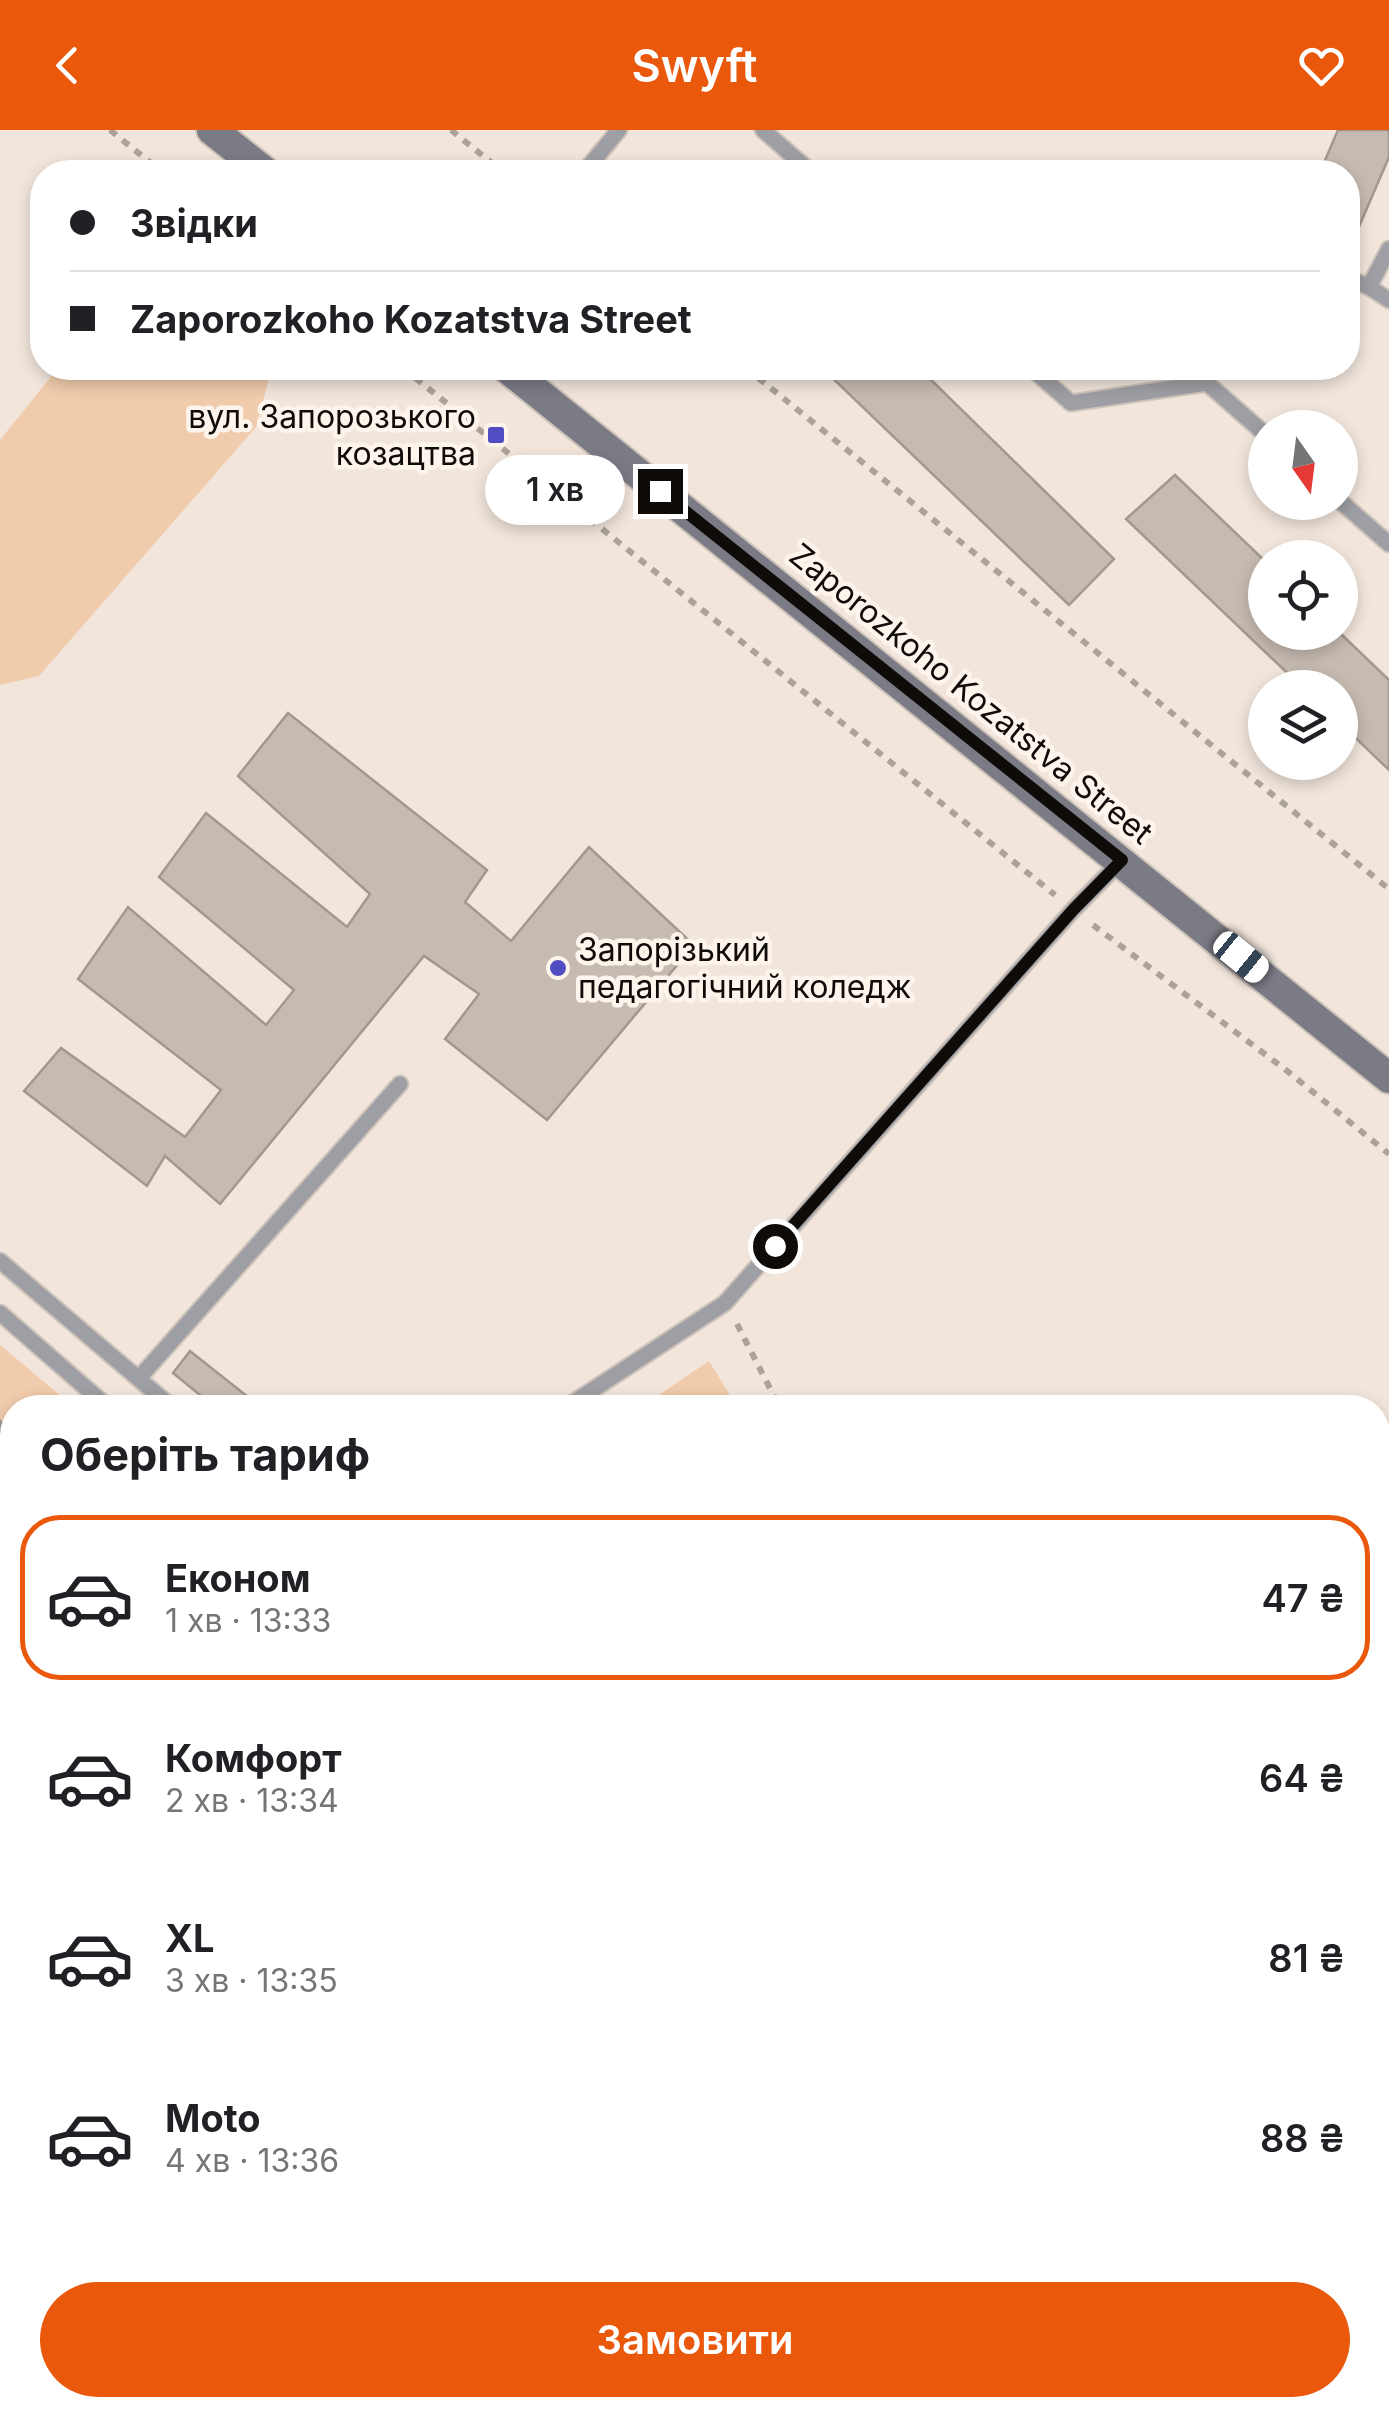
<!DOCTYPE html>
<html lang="uk">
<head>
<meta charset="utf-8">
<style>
  body { margin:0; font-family:Inter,sans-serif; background:#f2f2f2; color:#202124; height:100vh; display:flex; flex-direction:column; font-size:38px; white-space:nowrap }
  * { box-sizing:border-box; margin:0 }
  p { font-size:32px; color:#757577 }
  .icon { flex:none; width:55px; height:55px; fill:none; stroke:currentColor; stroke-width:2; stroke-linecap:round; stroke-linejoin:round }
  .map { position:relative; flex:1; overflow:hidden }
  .drawer { position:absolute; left:0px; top:1265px; width:1390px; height:1022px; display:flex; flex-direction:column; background:#fff; border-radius:40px 40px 0 0; box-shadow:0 5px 15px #0003 }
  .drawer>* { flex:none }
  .guide { position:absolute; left:30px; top:30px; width:1330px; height:220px; border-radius:40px; box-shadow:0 5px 15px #0003; display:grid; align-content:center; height:220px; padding:0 40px; background:#fff }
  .needle { width:65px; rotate:166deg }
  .fabs { position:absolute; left:1248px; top:280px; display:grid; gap:20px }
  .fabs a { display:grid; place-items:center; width:110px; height:110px; border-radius:50%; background:#fff; box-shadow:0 5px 15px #0003; font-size:50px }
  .end { position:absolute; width:45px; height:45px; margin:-22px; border:12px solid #0f0b08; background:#fff; box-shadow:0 0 0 5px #fff }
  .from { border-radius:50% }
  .bubble { position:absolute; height:70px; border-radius:35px; background:#fff; box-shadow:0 5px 15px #0003; font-size:32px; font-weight:600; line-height:70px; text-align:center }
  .car { position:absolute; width:30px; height:60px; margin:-30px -15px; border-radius:12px; box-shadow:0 0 8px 2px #0007; background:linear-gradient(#fff 24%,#345 0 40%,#fff 0 76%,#345 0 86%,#fff 0) }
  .guide b { display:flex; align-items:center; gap:35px; height:95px; font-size:38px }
  .guide b+b { border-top:2px solid #e0e0e0 }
  .guide i { width:25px; height:25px; background:#202124 }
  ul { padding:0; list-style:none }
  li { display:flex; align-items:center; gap:30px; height:165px; margin:0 20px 15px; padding:0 20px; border:5px solid transparent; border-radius:40px }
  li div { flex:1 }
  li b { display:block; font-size:38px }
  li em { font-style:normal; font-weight:600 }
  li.current { border-color:#ea580c }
  li>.icon { width:90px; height:90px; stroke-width:1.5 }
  h2 { padding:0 40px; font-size:45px; line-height:120px }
  .button { display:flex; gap:20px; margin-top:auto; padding:20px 40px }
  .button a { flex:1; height:115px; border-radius:60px; background:#ea580c; color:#fff; font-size:40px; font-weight:600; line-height:115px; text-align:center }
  header { display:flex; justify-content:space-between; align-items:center; height:130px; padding:0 40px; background:#ea580c; color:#fff; font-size:45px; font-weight:600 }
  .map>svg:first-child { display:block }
  .green { fill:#f0cbac }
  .building { fill:#c6bbb1; stroke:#a3988f; stroke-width:2.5 }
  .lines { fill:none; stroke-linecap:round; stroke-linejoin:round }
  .lane-casing { stroke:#cec3ba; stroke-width:19 }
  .secondary-casing { stroke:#cec3ba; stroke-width:34 }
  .path { stroke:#aba29a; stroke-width:6; stroke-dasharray:8 8; stroke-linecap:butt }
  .lane { stroke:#9e9fa4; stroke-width:15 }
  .secondary { stroke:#7a7b84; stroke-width:30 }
  .route { stroke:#0f0b08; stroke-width:12 }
  .poi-dot { fill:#534dc4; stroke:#fdf4ec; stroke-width:4 }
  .labels { text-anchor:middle; stroke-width:9; stroke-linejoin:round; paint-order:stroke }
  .poi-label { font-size:32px; fill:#0f0b08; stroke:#fdf4ec; text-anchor:end }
  .street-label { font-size:32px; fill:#0f0b08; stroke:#fdf4ec }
</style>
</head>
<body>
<header><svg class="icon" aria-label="back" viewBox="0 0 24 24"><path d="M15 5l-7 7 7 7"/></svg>Swyft<svg class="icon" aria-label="heart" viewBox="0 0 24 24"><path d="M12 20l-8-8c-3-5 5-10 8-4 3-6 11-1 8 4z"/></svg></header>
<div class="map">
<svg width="1389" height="2286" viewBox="0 0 1389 2286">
  <rect width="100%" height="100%" fill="#f2e6dc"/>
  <g class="green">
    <polygon points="58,238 271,238 271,241 256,297 39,546 0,555 0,310"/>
    <polygon points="0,1215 74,1277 12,1278 12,2275 471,2275 464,2286 0,2286"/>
    <polygon points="709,1231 737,1277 641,1277"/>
    <polygon points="1389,1523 1389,2286 491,2286 496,2275 1378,2275 1378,1526"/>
  </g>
  <g class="building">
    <polygon points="1338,0 1389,0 1389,27 1358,99 1348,93 1348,42 1320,42"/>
    <polygon points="822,238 919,238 1114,429 1069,475"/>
    <polygon points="1175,345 1265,431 1265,502 1339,502 1389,550 1389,640 1340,593 1340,558 1303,558 1126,389"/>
    <polygon points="288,583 487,740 465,772 511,811 589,717 694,815 547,990 445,909 479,864 424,826 220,1074 165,1026 147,1056 24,961 61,918 185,1007 221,960 78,849 128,777 266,895 294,860 159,747 206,683 347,797 370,764 238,646"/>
    <polygon points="190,1221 248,1267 240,1278 216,1278 173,1243"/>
    <polygon points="0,1291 12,1303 12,1536 0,1543"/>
  </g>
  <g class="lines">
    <g class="lane-casing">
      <g id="lane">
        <polyline points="763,0 811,42"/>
        <polyline points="584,42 619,0"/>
        <polyline points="1348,148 1369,157 1389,119"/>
        <polyline points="1369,157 1389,170"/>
        <polyline points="1031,238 1071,273 1207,253 1265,304"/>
        <polyline points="1340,371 1389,414"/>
        <polyline points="0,1131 173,1278"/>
        <polyline points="0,1183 109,1278"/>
        <polyline points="139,1248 400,954"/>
        <polyline points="565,1278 725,1173 1073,780 1122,730"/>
        <polyline points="0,1618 12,1611"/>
      </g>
    </g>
    <g class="secondary-casing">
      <g id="secondary">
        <polyline points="212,0 265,42"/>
        <polyline points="507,238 1389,948"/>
      </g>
    </g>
    <g class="path">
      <polyline points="110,0 162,42"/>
      <polyline points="451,0 503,42"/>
      <polyline points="403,238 1055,765"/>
      <polyline points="746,238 1389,759"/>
      <polyline points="1093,795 1286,940 1389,1024"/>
      <polyline points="737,1194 780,1278"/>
      <polyline points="0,1977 12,1971"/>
      <polyline points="1365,2275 1372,2286"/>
    </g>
    <use href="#lane" class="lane"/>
    <use href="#secondary" class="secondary"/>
  </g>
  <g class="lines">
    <polyline class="route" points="660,361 1122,730 1073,780 775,1116"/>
  </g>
  <g class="poi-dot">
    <rect x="486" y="295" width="20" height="20" rx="5"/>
    <circle cx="558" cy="838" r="10"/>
  </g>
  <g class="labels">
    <g class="poi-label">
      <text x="476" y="298">вул. Запорозького<tspan x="476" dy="37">козацтва</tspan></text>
      <text x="578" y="831" text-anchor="start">Запорізький<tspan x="578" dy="37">педагогічний коледж</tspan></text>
    </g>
    <g class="street-label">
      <text transform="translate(971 564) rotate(39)" y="11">Zaporozkoho Kozatstva Street</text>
    </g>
  </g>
</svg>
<div class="fabs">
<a><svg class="needle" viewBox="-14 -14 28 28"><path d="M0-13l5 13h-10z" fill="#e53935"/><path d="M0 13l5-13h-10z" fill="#757577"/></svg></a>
<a><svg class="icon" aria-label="locate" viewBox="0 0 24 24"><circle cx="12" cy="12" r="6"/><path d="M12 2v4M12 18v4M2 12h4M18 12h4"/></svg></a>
<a><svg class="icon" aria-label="layers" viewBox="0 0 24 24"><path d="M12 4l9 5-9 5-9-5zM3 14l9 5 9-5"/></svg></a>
</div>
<i class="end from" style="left:775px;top:1116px"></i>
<i class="end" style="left:660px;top:361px"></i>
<div class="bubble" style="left:485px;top:325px;width:140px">1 хв</div>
<i class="car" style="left:1241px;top:827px;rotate:129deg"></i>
<div class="guide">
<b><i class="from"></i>Звідки</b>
<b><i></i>Zaporozkoho Kozatstva Street</b>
</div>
<section class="drawer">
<h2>Оберіть тариф</h2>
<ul>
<li class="current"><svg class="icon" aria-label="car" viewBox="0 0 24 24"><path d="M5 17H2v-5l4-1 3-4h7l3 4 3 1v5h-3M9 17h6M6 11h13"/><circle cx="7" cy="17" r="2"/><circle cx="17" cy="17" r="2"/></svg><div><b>Економ</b><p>1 хв · 13:33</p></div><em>47 ₴</em></li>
<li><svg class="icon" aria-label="car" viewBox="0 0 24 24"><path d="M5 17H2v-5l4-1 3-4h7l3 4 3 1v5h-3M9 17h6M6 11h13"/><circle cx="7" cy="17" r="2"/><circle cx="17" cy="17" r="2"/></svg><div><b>Комфорт</b><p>2 хв · 13:34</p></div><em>64 ₴</em></li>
<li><svg class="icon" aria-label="car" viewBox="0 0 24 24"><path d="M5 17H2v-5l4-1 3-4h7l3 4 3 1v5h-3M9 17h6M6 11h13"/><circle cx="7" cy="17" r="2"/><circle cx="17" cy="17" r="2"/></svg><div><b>XL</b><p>3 хв · 13:35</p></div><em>81 ₴</em></li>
<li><svg class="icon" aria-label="car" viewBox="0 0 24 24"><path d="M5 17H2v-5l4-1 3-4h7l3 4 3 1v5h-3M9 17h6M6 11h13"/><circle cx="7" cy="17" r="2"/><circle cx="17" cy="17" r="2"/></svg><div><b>Moto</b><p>4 хв · 13:36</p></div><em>88 ₴</em></li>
</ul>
<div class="button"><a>Замовити</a></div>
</section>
</div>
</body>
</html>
